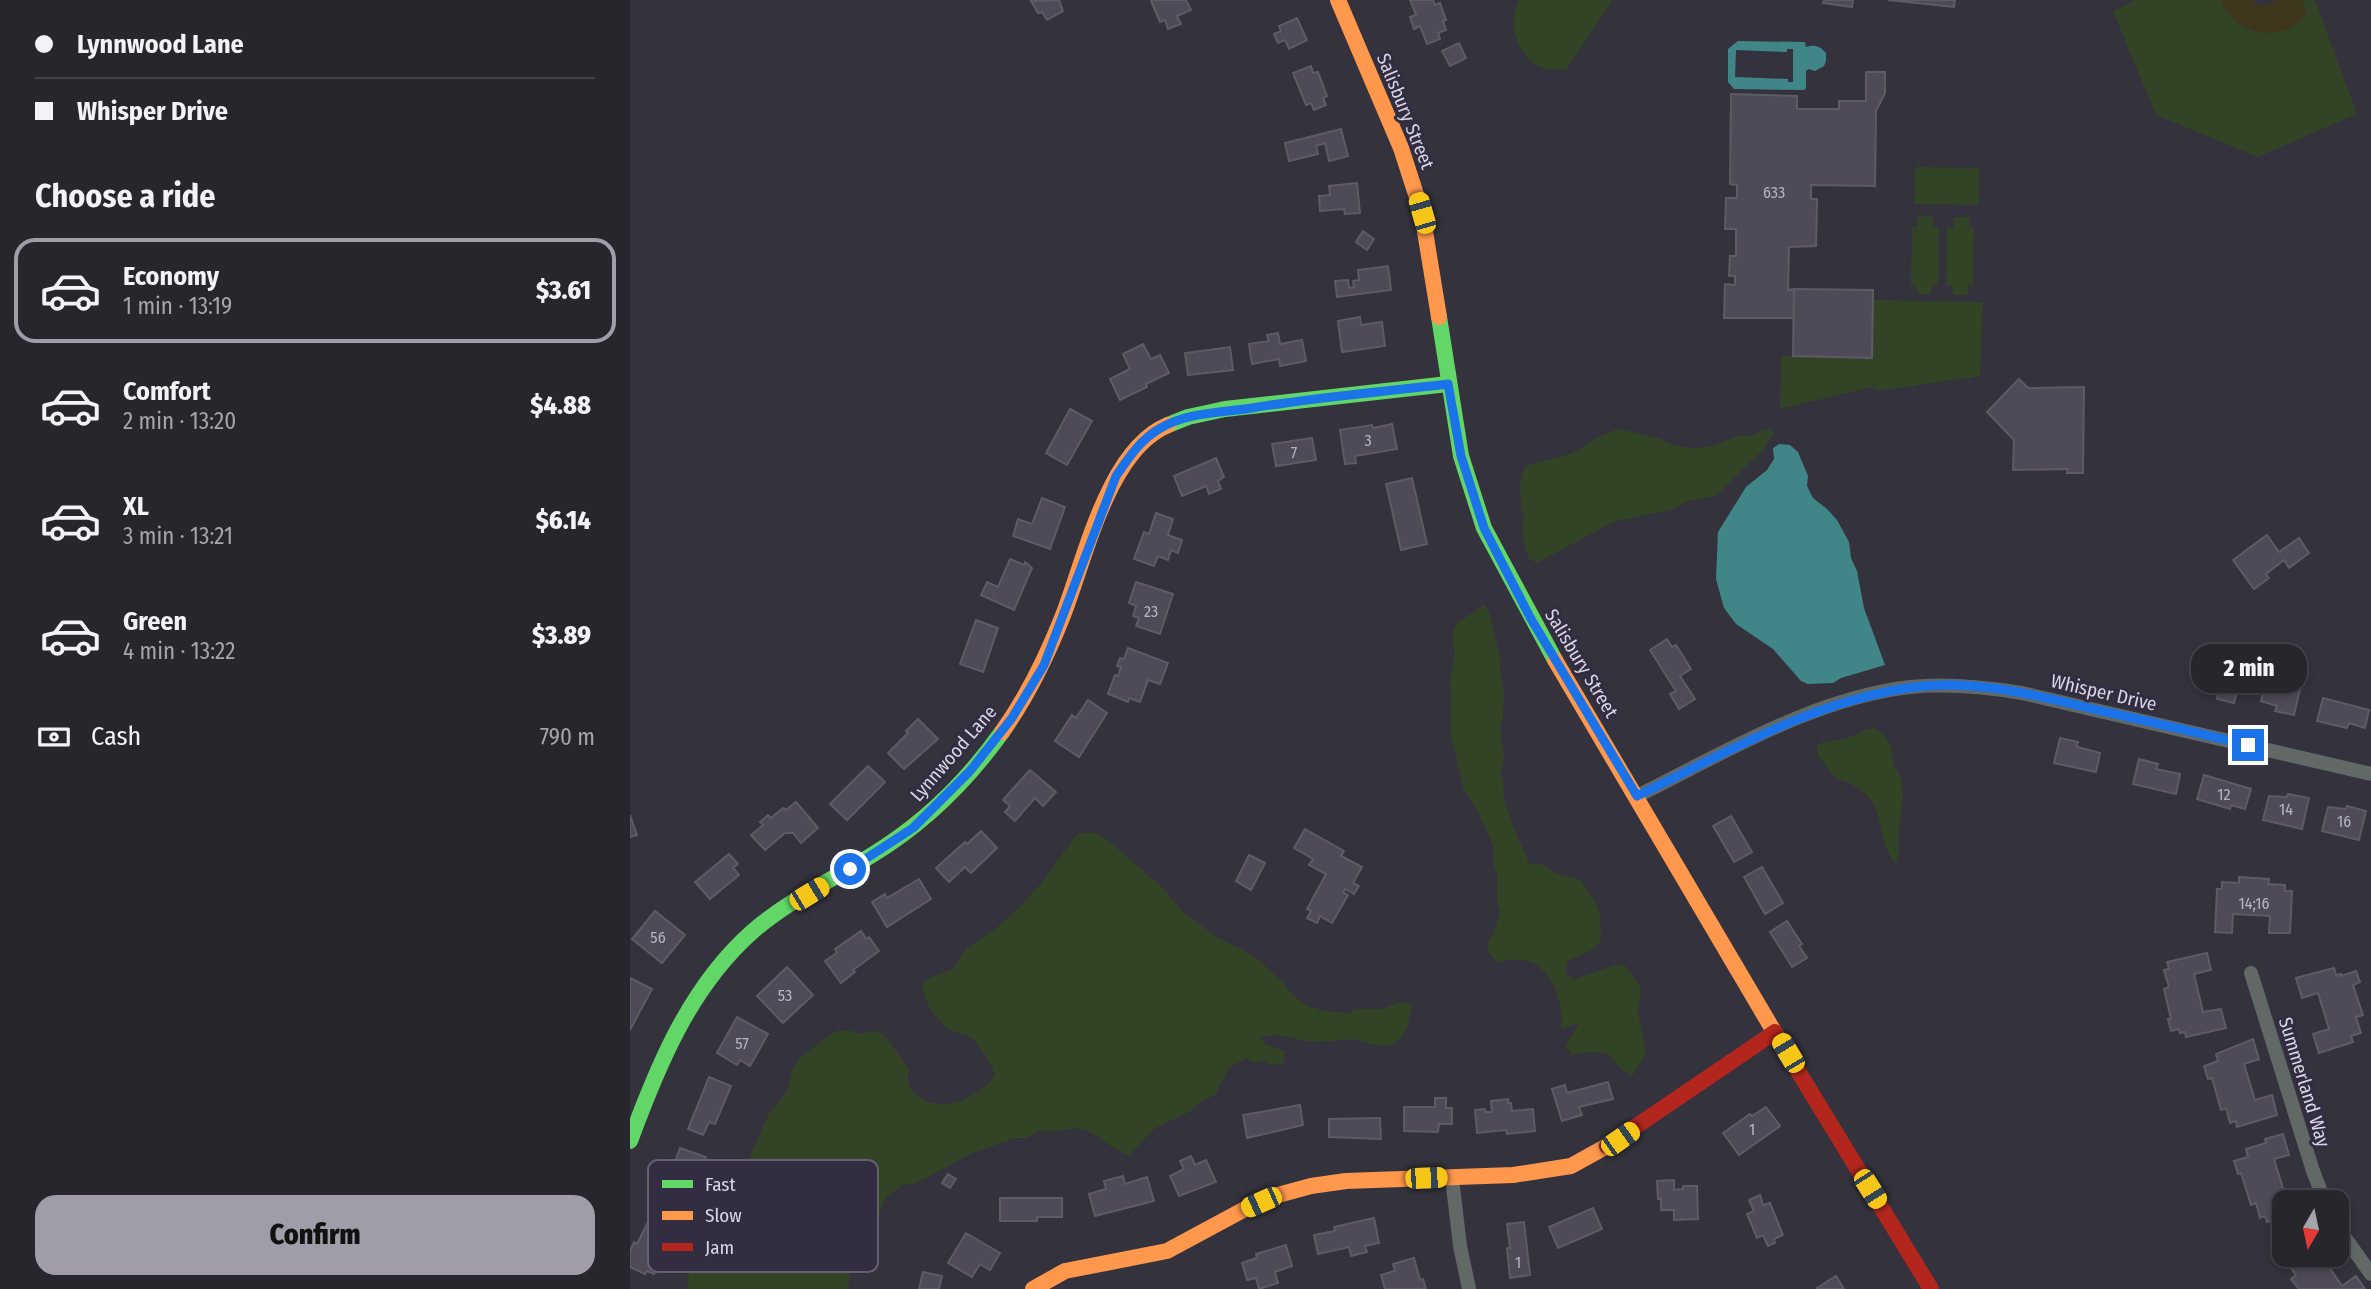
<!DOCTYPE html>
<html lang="en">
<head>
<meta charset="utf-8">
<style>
  body { margin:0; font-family:"Fira Sans Condensed",sans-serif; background:#2f2e35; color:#f1f3f6; height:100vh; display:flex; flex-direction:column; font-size:26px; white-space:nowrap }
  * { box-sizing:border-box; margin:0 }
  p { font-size:23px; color:#a4a5aa }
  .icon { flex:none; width:38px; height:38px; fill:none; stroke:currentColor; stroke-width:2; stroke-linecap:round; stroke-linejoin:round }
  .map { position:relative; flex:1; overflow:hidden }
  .side { display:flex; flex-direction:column; background:#27262d; width:630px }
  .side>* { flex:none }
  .top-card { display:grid; align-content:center; height:154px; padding:0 35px; background:#27262d }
  .needle { width:46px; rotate:189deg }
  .fabs { position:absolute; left:1642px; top:1190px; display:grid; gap:14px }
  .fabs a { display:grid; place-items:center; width:77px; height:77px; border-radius:14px; background:#27262d; box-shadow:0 4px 10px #0003,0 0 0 2px #434349; font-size:35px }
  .end { position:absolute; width:32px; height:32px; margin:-16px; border:9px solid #1a73e8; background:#fff; box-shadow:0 0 0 4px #fff }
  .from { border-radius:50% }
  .bubble { position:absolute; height:49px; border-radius:21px; background:#27262d; box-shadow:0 4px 10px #0003,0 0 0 2px #434349; font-size:23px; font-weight:800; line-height:49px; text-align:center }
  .car { position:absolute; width:21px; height:42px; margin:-21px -10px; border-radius:9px; box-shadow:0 0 5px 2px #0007; background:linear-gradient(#f5c518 24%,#345 0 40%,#f5c518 0 76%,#345 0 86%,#f5c518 0) }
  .top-card b { display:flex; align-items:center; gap:24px; height:66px; font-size:26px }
  .top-card b+b { border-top:2px solid #434349 }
  .top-card i { width:18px; height:18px; background:#f1f3f6 }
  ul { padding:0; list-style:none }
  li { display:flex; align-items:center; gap:21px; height:105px; margin:0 14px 10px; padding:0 21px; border:4px solid transparent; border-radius:21px }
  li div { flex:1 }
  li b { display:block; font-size:26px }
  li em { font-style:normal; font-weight:800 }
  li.current { border-color:#a09da9 }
  li>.icon { width:63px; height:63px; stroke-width:1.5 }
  h2 { padding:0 35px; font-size:32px; line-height:84px }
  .pay { display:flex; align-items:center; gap:18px; height:77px; padding:0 35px; font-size:26px }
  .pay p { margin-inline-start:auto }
  .primary-button { display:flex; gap:14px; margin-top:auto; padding:14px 35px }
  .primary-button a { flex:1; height:80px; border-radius:21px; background:#a09da9; color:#111; font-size:28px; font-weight:800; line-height:80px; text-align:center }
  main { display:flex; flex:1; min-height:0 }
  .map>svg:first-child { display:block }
  .green { fill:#334426 }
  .sand { fill:#3e371d }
  .water { fill:#408687; fill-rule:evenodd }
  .building { fill:#4e4a57; stroke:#5d5b64; stroke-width:2 }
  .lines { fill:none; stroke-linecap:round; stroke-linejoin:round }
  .street { stroke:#616866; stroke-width:14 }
  .fast { stroke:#63d668; stroke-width:16 }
  .slow { stroke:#ff974d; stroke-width:16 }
  .jam { stroke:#b3261e; stroke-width:16 }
  .route { stroke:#1a73e8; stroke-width:9 }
  .labels { text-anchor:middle; stroke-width:6; stroke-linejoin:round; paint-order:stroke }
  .number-label { font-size:16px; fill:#b7b4c1 }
  .street-label { font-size:19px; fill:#dad7e4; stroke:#322d41 }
  .key { fill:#322d41; stroke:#646072; stroke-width:2 }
  .key-label { font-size:19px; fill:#dad7e4 }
</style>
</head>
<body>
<main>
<section class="side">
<div class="top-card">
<b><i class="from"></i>Lynnwood Lane</b>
<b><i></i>Whisper Drive</b>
</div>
<h2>Choose a ride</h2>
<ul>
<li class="current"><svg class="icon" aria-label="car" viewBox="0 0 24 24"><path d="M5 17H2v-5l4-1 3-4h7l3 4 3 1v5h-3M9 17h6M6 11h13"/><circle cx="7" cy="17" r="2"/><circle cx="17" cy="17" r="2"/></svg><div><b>Economy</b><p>1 min · 13:19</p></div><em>$3.61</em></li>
<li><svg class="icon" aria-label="car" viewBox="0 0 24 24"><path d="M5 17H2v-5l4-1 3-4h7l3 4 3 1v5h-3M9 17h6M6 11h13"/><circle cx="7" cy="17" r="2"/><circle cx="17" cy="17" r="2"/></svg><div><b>Comfort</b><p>2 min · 13:20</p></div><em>$4.88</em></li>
<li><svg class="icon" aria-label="car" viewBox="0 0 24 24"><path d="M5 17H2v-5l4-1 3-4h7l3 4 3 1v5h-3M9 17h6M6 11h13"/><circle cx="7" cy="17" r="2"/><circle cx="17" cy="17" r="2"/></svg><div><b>XL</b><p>3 min · 13:21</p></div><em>$6.14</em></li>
<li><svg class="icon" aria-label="car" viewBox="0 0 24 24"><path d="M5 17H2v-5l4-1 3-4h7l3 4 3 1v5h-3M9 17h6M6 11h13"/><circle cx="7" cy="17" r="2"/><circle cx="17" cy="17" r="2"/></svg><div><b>Green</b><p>4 min · 13:22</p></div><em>$3.89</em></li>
</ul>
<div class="pay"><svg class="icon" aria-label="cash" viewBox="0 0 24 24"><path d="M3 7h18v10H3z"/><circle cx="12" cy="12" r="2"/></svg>Cash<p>790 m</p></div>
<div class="primary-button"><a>Confirm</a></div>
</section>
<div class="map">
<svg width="1741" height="1289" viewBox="0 0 1741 1289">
  <rect width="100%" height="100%" fill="#34323c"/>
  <g class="green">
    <path d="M889 0H983L936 70C929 69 919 70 913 68 887 58 876 23 889 0Z"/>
    <path d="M1506 0H1591C1598 17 1607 24 1623 31L1676 10 1672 0H1685L1727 114 1628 157 1526 115 1483 11Z"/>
    <polygon points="1285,167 1349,168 1349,205 1284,204"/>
    <polygon points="1288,216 1303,217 1303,227 1309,227 1308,285 1302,285 1301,294 1287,294 1287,285 1281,285 1282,227 1288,227"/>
    <polygon points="1324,217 1339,217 1339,227 1344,227 1343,285 1338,285 1338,295 1323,295 1323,285 1316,285 1317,227 1324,227"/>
    <polygon points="1243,300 1353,302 1350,376 1247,391 1242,387 1150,409 1151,356 1242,358"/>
    <path d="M990 429 1031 439 1043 445 1067 449 1092 443 1107 436 1125 435 1133 430 1140 429 1144 433 1134 449 1086 496 1058 501 1043 509 983 522 907 563 898 558 892 531 894 515 891 507 890 483 895 466C910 461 932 458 944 452 959 444 973 432 990 429Z"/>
    <path d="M854 605 859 612 871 662 870 670 874 694 873 718 870 726 874 759 870 775C875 784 873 791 875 802 881 824 891 844 900 865L911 863 925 873 950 880 964 899 970 913 971 940 964 949 938 961 935 973 944 980 982 966 994 964 1011 988 1008 1012 1016 1054 1002 1076 990 1068 978 1054 962 1052 942 1055 935 1046 949 1023 931 1029C935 1002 918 954 883 960 877 961 874 959 868 963L858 953V943L863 935 870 912 867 904V873L864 867 863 845 844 804 834 791 821 736 820 679 825 655 822 635 827 623Z"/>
    <path d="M1245 728C1263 740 1260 745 1264 764 1265 773 1265 765 1269 773 1277 794 1270 817 1268 838 1268 848 1271 855 1266 864 1245 841 1258 805 1226 787 1219 783 1214 780 1206 779L1187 754V744L1218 738 1237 729Z"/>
    <path d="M450 833H467L481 843 533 888 552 911 585 936 607 947 630 961 654 984 665 997 679 1007 703 1012 719 1013 727 1009H752L768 1003H782C780 1019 775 1048 753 1046 744 1046 735 1041 727 1040 711 1038 694 1044 678 1041 663 1039 646 1031 631 1038L635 1044 655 1051 654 1063 640 1065 632 1060 624 1063 616 1058 602 1066 597 1071 586 1094 568 1104 561 1111 525 1128 499 1155C482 1150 471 1136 454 1130 439 1125 425 1135 410 1130L397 1138H385L343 1153 282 1185 274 1184 258 1196 253 1203 240 1242 220 1272 218 1289H57L60 1264 57 1255 61 1248 78 1238 85 1229 100 1196 104 1181 119 1159 139 1113 156 1093 163 1068 173 1055 206 1031H222L230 1034 246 1031 254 1034 279 1070C279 1073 277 1077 278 1081 280 1097 304 1107 318 1104 335 1102 356 1089 365 1075 362 1065 350 1044 341 1038 335 1034 327 1033 320 1030 307 1022 291 998 293 983L302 977 323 969 336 949 369 926 392 905 413 881 444 838Z"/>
  </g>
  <path class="sand" d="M1591 0H1624L1626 4 1632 6 1648 0H1672L1676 15C1653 46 1604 34 1591 0Z"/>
  <g class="water">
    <path d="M1108 41 1175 42 1176 47C1185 44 1190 46 1196 53V61L1194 66 1185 71 1179 69 1176 71V88L1174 90 1104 89 1098 82V49ZM1157 49H1163V82H1158V79L1105 77 1106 50 1157 52Z"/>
    <polygon points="1149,444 1160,445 1168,452 1178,476 1177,486 1183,498 1197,509 1207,520 1219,542 1221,558 1227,571 1234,608 1255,665 1211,678 1203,683 1178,684 1171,681 1143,649 1106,624 1094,608 1086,579 1088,532 1116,487 1137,470 1144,459 1143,448"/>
  </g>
  <g class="building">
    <polygon points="429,0 433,11 417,20 412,12 408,13 401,1"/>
    <polygon points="524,0 556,0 561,10 547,16 551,24 538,29 535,20 530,22 521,1"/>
    <polygon points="780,0 803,0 805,5 810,3 816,20 813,21 816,30 808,33 810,39 797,44 790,26 784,29 780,17 786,15"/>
    <polygon points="1194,0 1223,0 1222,7 1193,3"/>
    <polygon points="1258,0 1325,0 1324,7"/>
    <polygon points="667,18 677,40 659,49 655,40 648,43 644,34 651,31 649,26"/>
    <polygon points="829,43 836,58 820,66 812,51"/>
    <polygon points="681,66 683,73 688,72 697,96 693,98 696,105 684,110 681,103 676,105 663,73"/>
    <polygon points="1236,72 1255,72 1255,93 1246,111 1245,186 1181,185 1181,199 1187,199 1186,246 1159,247 1158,290 1164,289 1164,318 1094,318 1095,284 1105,285 1105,276 1099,276 1100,256 1106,256 1106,229 1095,229 1096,198 1107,198 1107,185 1100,184 1101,94 1167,96 1167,109 1209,109 1209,101 1236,101"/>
    <polygon points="711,129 718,156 699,161 695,143 686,146 688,154 659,161 655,143"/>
    <polygon points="727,183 730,213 715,214 714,209 690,211 689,196 700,195 699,186"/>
    <polygon points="733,231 744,239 737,250 726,242"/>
    <polygon points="758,266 761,290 707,297 705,281 718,280 719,288 724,287 723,281 729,280 728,270"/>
    <polygon points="1164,289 1243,290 1242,358 1163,356"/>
    <polygon points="730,317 731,325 752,322 755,346 712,352 708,321"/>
    <polygon points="648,333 650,344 672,340 676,361 650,366 649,359 622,364 619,344 639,341 637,335"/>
    <polygon points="513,344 521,359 530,355 539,373 516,384 517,387 490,400 480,379 500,369 493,354"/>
    <polygon points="600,347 603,370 558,375 555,353"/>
    <polygon points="1389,379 1398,388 1454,387 1453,473 1437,473 1438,469 1383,470 1384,440 1357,412"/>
    <polygon points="440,409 462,421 437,465 416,453"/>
    <polygon points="762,424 767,449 725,456 726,463 715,464 710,430 742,425 743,428"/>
    <polygon points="682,438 686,460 646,466 642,444"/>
    <polygon points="586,458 594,477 588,481 591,489 579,494 576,486 552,496 544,476"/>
    <polygon points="782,478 797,544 771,550 756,484"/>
    <polygon points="412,498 435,507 420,549 383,536 388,519 402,524"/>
    <polygon points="526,513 543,519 538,535 552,540 548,553 541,550 538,560 528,556 524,566 504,559 514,532 519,534"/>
    <polygon points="1637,535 1649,552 1669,538 1679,553 1659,568 1654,560 1636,574 1639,578 1624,589 1603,560"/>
    <polygon points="380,559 394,565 395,562 402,568 384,610 351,595 357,582 368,587"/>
    <polygon points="506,582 543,594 530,634 506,626 509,618 503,616 506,606 499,603"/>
    <polygon points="346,620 368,628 353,672 330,664"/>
    <polygon points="1037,639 1042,647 1046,645 1061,669 1050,676 1065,699 1049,709 1040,694 1046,691 1020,650"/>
    <polygon points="498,648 538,663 530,684 518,680 510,702 499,698 498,702 478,694 485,675 488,676 491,667 487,666 490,658 494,659"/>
    <polygon points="1578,665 1612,673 1604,703 1587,699 1588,693 1572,690"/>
    <polygon points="1656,676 1672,681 1664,715 1645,711 1647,706 1631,701 1637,678 1654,682"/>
    <polygon points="1693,698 1739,710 1735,728 1719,723 1717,728 1687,721"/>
    <polygon points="458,700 477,713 449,757 425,741 442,715 446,718"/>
    <polygon points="288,719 308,739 274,769 258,753 278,733 276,731"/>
    <polygon points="1430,738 1448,742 1447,747 1470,753 1466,772 1424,763"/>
    <polygon points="1509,759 1528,764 1526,769 1550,774 1546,794 1503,784"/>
    <polygon points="238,766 255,782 217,820 200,804"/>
    <polygon points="400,770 426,792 413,806 405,798 385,821 375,812 380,806 373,800"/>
    <polygon points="1574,775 1621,789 1615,809 1601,805 1600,809 1567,799"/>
    <polygon points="1658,794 1679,798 1672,829 1633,820 1639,796 1657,797"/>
    <polygon points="166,802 188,828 171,843 163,833 155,833 135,850 121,835 133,825 130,822 138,815 141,818 153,808 156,810"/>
    <polygon points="1717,806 1736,811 1729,840 1692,831 1698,807 1716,809"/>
    <polygon points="0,815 7,835 0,837"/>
    <polygon points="1101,816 1122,852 1104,862 1083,826"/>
    <polygon points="675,829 714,851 711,856 732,867 723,883 729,886 724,894 715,889 713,892 718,895 702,923 690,916 687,923 677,918 681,911 677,909 696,874 679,865 683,859 664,848"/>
    <polygon points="351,831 367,848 341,873 335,867 319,882 306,868 335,842 337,844"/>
    <polygon points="99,854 108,864 103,868 109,875 80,899 65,882"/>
    <polygon points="619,855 635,863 621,890 606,881"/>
    <polygon points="1132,867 1153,903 1135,914 1114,877"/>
    <polygon points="1609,877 1639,879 1638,884 1655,885 1655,891 1662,891 1660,933 1639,933 1640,916 1603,914 1602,933 1585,932 1587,889 1592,889 1592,882 1609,883"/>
    <polygon points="289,879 301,899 257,927 242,902 255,894 257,898"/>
    <polygon points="25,911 55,935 32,963 2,939"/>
    <polygon points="1157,921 1172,944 1169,946 1177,958 1162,967 1140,932"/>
    <polygon points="231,931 236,939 239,937 249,951 223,970 225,972 211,983 195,961 207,953 205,949"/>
    <polygon points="1577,953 1581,970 1564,974 1573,1012 1591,1009 1596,1028 1556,1037 1555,1032 1550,1033 1549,1029 1541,1031 1538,1019 1541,1019 1534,989 1539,987 1534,970 1539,969 1537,962"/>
    <polygon points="157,967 183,995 153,1023 127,996"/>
    <polygon points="1704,968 1706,975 1711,974 1711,976 1726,971 1730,982 1723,985 1733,1015 1726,1017 1731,1033 1721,1036 1723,1042 1689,1053 1683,1034 1699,1029 1688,993 1672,998 1666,978"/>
    <polygon points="0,978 22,989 0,1030"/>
    <polygon points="107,1017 138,1034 120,1066 110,1060 107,1065 87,1053"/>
    <polygon points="1623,1039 1629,1059 1614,1064 1625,1100 1642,1095 1647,1115 1607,1127 1606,1121 1600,1123 1596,1108 1591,1110 1582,1078 1578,1079 1574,1066 1588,1061 1586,1054"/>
    <polygon points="79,1077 101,1086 85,1124 79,1122 73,1135 58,1129"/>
    <polygon points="978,1082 983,1099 949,1107 952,1115 932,1121 922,1089 935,1085 937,1093"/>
    <polygon points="805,1098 816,1098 816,1108 822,1108 822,1124 809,1124 808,1132 774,1131 774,1107 805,1107"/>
    <polygon points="878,1099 878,1103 881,1103 882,1111 903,1109 905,1131 877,1134 876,1130 847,1133 845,1110 855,1109 856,1112 862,1112 861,1101"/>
    <polygon points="670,1105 673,1125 617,1138 613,1115"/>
    <polygon points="1136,1107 1150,1126 1109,1155 1093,1133 1120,1114 1122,1116"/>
    <polygon points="750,1118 751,1139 699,1137 699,1119"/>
    <polygon points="1653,1134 1659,1155 1644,1159 1655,1195 1671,1190 1675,1202 1654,1202 1654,1217 1637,1222 1635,1216 1630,1218 1626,1203 1621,1205 1611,1173 1608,1174 1604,1161 1618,1157 1616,1149 1636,1143 1635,1139"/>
    <polygon points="50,1148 76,1157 56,1212 28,1202 34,1184 37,1185"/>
    <polygon points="561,1156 565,1165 576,1160 586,1182 549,1196 540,1176 554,1169 550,1161"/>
    <polygon points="318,1174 326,1179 320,1188 312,1183"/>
    <polygon points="493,1176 495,1184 517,1177 524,1201 465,1216 459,1194 476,1189 474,1181"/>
    <polygon points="1044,1180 1044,1190 1053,1189 1053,1186 1067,1186 1068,1219 1044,1220 1044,1210 1031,1210 1031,1199 1028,1199 1027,1181"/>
    <polygon points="1130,1195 1133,1205 1140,1203 1153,1235 1144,1239 1145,1243 1138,1246 1133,1235 1127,1238 1117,1214 1124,1211 1119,1200"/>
    <polygon points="370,1198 432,1198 432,1217 407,1217 407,1221 370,1221"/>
    <polygon points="963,1208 972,1229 928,1248 919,1227"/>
    <polygon points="744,1218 749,1243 735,1246 737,1252 721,1256 719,1247 688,1254 684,1235 705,1231 704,1227"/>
    <polygon points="894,1222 900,1275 880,1278 877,1248 880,1248 877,1224"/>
    <polygon points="17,1224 38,1233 27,1256 31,1258 24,1274 17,1271 15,1274 0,1267 0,1251 4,1242 7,1244"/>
    <polygon points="336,1233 370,1253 360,1270 350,1264 342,1277 318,1263"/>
    <polygon points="656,1245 662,1266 645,1272 648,1283 629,1289 626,1278 617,1280 612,1263 627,1258 626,1254"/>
    <polygon points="1659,1255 1691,1255 1712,1286 1726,1276 1735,1289 1669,1289 1661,1279 1666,1275 1658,1264 1663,1261"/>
    <polygon points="784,1258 790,1280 793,1279 796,1289 755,1289 751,1275 765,1271 763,1264"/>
    <polygon points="293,1272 312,1276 309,1289 289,1289"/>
    <polygon points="1206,1276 1214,1289 1187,1289 1187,1288"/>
  </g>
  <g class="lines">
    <g class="street">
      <path d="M1007 796C1092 754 1184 698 1280 687 1318 683 1355 687 1392 693L1741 774"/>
      <polyline points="1621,973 1683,1171 1695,1202"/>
      <polyline points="822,1178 830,1246 839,1289"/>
      <polyline points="1706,1225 1741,1274"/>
    </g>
    <g class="fast">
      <polyline points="809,317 831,456 854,528 925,660"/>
      <polyline points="538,425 558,417 595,409 818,384"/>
      <path d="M0 1141C28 1065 60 987 122 932 157 901 202 880 242 855 293 824 337 781 372 732"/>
    </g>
    <g class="slow">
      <polyline points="708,0 771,148 792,213 809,317"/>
      <polyline points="925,660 1149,1040"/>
      <path d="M372 732C397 697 416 658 432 618 455 561 477 450 538 425"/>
      <polyline points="403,1289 435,1271 537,1251 615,1209 648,1195 681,1186 716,1181 883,1175 941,1166 977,1146"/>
    </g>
    <g class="jam">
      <polyline points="1149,1040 1301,1289"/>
      <polyline points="977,1146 1145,1032"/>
    </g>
  </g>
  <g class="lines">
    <path class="route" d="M220 869 283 828 340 771 382 718 414 665 486 476C498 459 510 440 529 429 557 412 590 413 622 408 686 397 752 392 818 384L831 456 854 528 901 619 1007 796C1094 754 1181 702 1278 688 1342 678 1406 695 1467 710 1518 721 1568 733 1618 745"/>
  </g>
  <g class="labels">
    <g class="number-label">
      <text x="1144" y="198">633</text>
      <text x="738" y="446">3</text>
      <text x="664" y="458">7</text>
      <text x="521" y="617">23</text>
      <text x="1594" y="800">12</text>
      <text x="1656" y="815">14</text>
      <text x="1714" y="827">16</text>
      <text x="1624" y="909">14;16</text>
      <text x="28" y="943">56</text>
      <text x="155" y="1001">53</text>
      <text x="112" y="1049">57</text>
      <text x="1122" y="1135">1</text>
      <text x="888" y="1268">1</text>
    </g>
    <g class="street-label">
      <text transform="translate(776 111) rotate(68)" y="7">Salisbury Street</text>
      <text transform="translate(952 663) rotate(59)" y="7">Salisbury Street</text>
      <text transform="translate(1474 692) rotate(13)" y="7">Whisper Drive</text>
      <text transform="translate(323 753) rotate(-49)" y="7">Lynnwood Lane</text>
      <text transform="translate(1675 1082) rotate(73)" y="7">Summerland Way</text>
    </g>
  </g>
  <rect x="18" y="1160" width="230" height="112" rx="10" class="key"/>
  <rect x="32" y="1180" width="31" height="8" fill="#63d668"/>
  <rect x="32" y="1211" width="31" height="9" fill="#ff974d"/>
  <rect x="32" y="1243" width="31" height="8" fill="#b3261e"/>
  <g class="key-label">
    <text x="75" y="1191">Fast</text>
    <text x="75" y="1222">Slow</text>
    <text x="75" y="1254">Jam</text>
  </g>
</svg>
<div class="fabs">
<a><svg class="needle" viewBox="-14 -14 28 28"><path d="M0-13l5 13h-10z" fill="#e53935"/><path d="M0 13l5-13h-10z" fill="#a4a5aa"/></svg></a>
</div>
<i class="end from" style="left:220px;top:869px"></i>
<i class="end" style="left:1618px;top:745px"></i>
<div class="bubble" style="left:1561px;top:644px;width:116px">2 min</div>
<i class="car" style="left:792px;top:213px;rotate:344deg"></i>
<i class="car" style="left:179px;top:894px;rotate:59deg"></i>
<i class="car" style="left:1158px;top:1053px;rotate:329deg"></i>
<i class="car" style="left:990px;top:1139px;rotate:55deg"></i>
<i class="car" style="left:796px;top:1178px;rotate:88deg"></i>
<i class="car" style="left:1240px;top:1189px;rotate:148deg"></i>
<i class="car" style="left:631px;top:1202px;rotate:246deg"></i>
</div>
</main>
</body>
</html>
